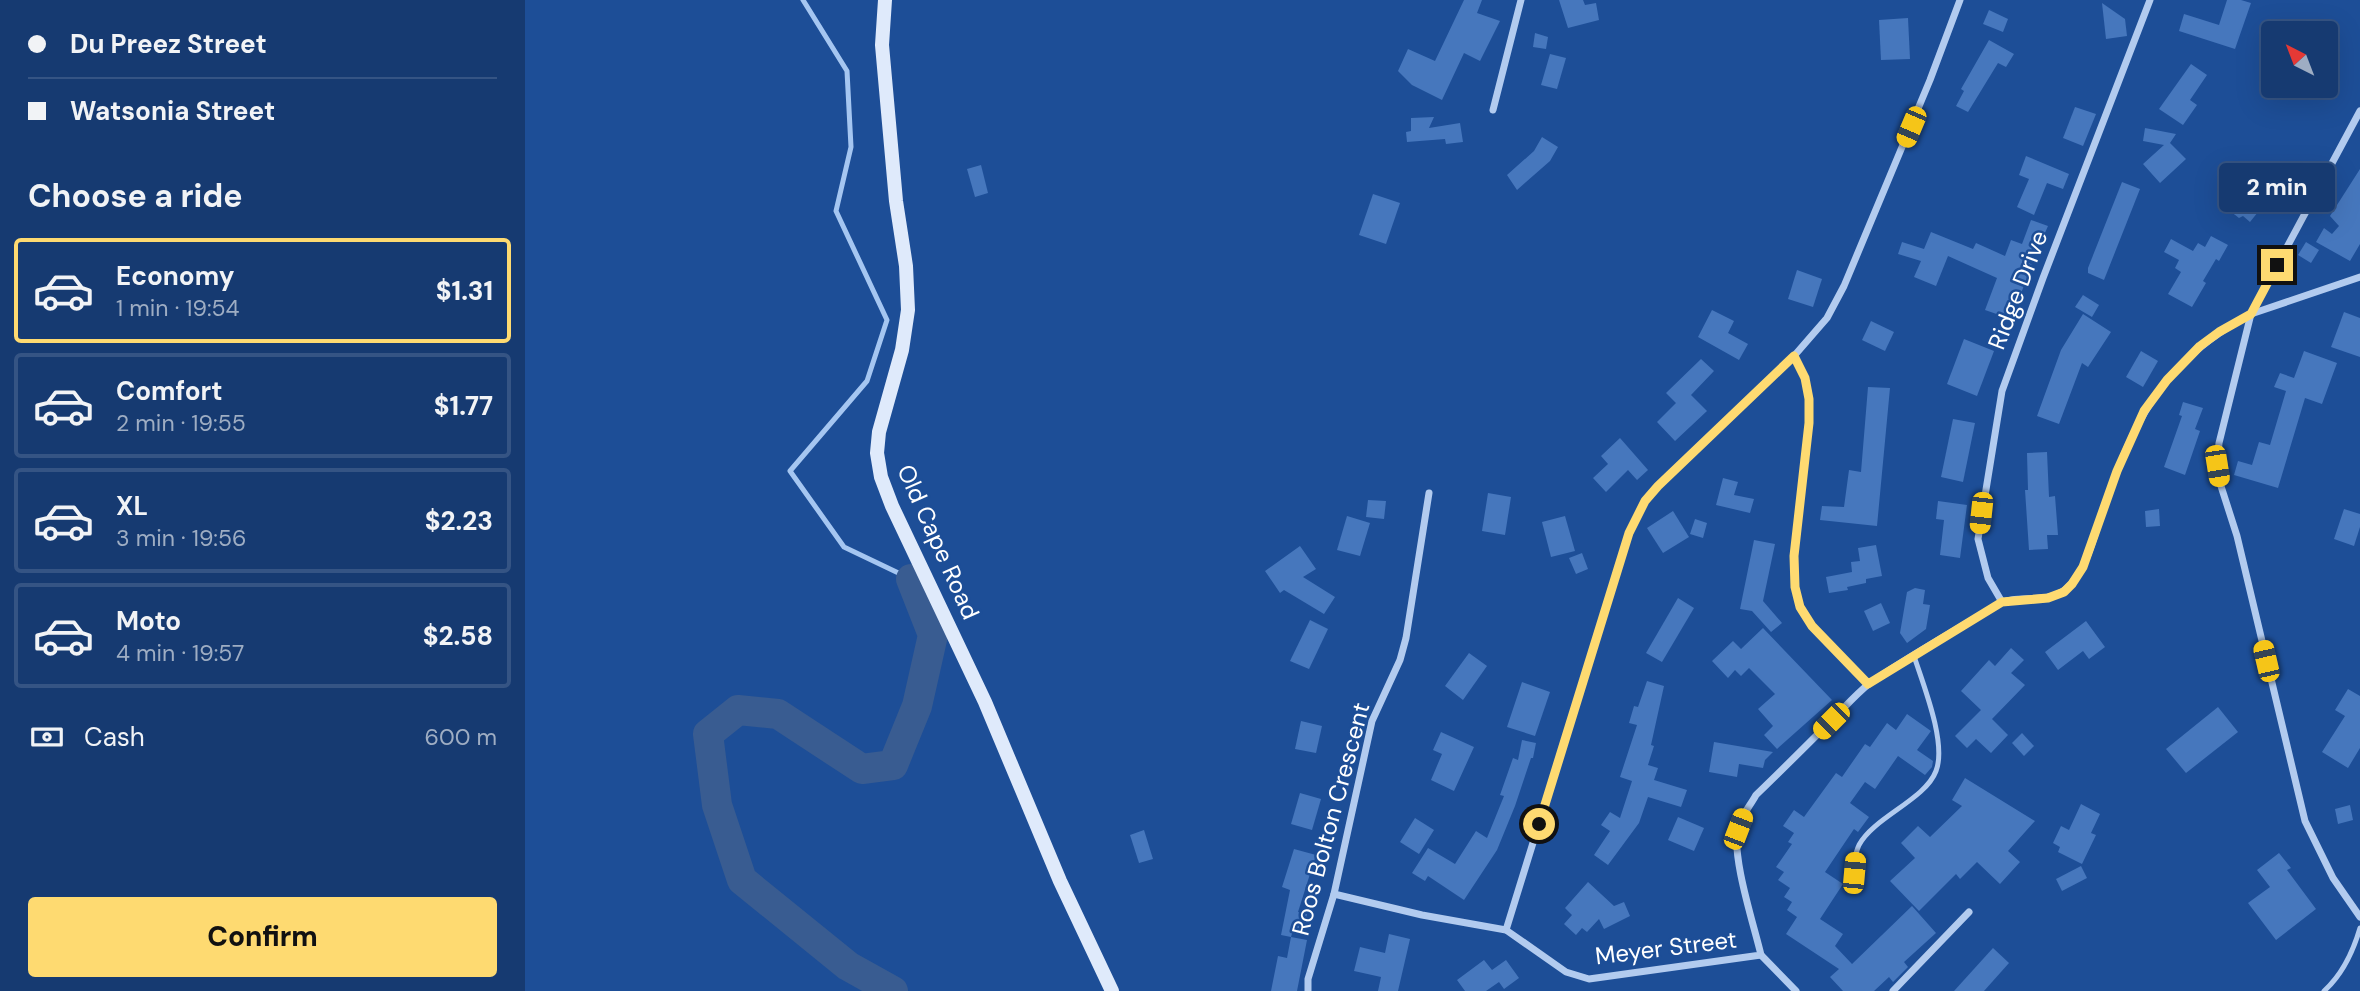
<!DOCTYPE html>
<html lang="en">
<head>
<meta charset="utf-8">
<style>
  body { margin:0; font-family:"DM Sans",sans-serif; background:#1f4176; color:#f1f3f6; height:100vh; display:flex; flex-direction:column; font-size:26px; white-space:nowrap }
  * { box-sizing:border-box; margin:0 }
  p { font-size:23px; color:#9eadc3 }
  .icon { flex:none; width:38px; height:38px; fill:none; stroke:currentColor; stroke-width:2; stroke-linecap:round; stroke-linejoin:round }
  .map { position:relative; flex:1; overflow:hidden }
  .sheet { display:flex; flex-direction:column; background:#163a71; width:525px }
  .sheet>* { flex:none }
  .guide { display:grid; align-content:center; height:154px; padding:0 28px; background:#163a71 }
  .needle { width:46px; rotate:318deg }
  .tools { position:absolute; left:1736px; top:21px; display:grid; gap:14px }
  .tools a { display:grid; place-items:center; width:77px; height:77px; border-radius:7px; background:#163a71; box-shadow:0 7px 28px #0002,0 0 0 2px #355484; font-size:35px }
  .end { position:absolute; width:32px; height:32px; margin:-16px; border:9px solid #feda71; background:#111; box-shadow:0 0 0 4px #111 }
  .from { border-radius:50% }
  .bubble { position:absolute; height:49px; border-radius:7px; background:#163a71; box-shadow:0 7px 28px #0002,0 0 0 2px #355484; font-size:23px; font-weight:800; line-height:49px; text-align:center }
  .car { position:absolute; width:21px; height:42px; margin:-21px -10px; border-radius:9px; box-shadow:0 0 5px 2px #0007; background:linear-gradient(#f5c518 24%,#345 0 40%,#f5c518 0 76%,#345 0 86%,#f5c518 0) }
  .guide b { display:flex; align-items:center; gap:24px; height:66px; font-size:26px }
  .guide b+b { border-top:2px solid #355484 }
  .guide i { width:18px; height:18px; background:#f1f3f6 }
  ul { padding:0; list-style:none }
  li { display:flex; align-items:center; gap:21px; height:105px; margin:0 14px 10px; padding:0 14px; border:4px solid #355484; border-radius:7px }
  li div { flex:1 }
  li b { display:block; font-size:26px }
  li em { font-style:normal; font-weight:800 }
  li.selected { border-color:#feda71 }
  li>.icon { width:63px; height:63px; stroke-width:1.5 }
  h2 { padding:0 28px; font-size:32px; line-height:84px }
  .pay { display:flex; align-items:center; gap:18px; height:77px; padding:0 28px; font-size:26px }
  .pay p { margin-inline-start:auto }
  .button { display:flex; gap:14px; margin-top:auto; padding:14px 28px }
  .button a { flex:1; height:80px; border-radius:7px; background:#feda71; color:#111; font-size:28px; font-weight:800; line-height:80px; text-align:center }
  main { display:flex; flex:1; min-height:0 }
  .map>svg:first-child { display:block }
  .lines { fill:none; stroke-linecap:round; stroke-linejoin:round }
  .stream { stroke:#a5c6f1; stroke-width:5 }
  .river { stroke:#395c91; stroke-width:30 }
  .building { fill:#4677bd }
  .lane { stroke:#b2cbef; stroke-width:5 }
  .street { stroke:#b2cbef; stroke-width:7 }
  .secondary { stroke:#dfeafb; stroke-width:14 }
  .route { stroke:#feda71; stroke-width:9 }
  .labels { text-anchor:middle; stroke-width:5; stroke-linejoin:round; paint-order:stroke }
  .street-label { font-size:24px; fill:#fff; stroke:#1d4e97 }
</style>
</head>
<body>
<main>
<section class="sheet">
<div class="guide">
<b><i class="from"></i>Du Preez Street</b>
<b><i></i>Watsonia Street</b>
</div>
<h2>Choose a ride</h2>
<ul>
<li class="selected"><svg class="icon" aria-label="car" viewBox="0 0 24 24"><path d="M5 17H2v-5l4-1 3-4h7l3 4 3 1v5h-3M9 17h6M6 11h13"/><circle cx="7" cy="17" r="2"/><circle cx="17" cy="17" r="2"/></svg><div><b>Economy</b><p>1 min · 19:54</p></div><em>$1.31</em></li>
<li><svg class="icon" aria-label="car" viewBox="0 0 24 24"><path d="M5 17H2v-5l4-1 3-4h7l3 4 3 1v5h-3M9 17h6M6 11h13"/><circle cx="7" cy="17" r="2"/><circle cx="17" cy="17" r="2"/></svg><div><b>Comfort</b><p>2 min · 19:55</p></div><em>$1.77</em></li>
<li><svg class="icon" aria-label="car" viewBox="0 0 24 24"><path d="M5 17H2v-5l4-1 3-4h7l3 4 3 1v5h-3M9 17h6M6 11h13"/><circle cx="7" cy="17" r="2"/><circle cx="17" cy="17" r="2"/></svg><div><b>XL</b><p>3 min · 19:56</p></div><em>$2.23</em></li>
<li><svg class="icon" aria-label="car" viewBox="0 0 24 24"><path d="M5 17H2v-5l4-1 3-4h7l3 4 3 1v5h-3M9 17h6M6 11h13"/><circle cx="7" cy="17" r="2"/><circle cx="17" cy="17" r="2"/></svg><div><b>Moto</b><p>4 min · 19:57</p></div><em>$2.58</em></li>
</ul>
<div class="pay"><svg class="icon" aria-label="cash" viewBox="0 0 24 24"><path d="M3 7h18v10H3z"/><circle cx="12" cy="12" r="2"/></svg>Cash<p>600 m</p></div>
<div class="button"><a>Confirm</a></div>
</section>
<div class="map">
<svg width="1835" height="991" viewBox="0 0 1835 991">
  <rect width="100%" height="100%" fill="#1d4e97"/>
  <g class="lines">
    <polyline class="stream" points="278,0 322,71 326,147 311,211 362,320 342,381 265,471 319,547 386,579"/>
    <polyline class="river" points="368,991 323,966 217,880 192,805 183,734 213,710 253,714 337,769 368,765 392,706 408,635 386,579"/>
  </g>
  <g class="building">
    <polygon points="939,0 957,0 952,13 975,21 955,61 939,53 917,100 887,85 873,71 883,49 910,61"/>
    <polygon points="1034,0 1058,0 1060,5 1071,3 1074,20 1043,28"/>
    <polygon points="1702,0 1716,0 1726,3 1710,49 1654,31 1659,14 1694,25"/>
    <polygon points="1577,3 1600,19 1602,36 1581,39"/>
    <polygon points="1464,10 1483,19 1478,32 1458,24"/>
    <polygon points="1383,18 1385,59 1356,60 1354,20"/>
    <polygon points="1010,33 1023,37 1021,49 1008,47"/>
    <polygon points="1464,40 1489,54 1481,67 1473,63 1443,112 1431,106 1439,91 1436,89"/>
    <polygon points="1025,54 1041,58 1032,89 1016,85"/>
    <polygon points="1666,64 1682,75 1665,100 1672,105 1658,125 1634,109"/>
    <polygon points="1550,107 1571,114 1558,146 1538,138"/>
    <polygon points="909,117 904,128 935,123 938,142 921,144 920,139 882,142 881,132 886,131 886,118"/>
    <polygon points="1620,128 1651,134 1645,143 1661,159 1635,183 1618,164 1639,145 1618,141"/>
    <polygon points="1017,137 1033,147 1025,161 992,190 982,175 1009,151"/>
    <polygon points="1501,156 1544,174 1538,189 1522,183 1509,215 1492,207 1504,179 1494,175"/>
    <polygon points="456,165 463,193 450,197 442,169"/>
    <polygon points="1835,169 1835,244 1825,261 1791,242 1799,228 1807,234 1814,226 1805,216"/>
    <polygon points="1732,177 1756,195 1747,207 1741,202 1725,222 1718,216 1714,218 1696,204 1705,192 1712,197 1720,186 1724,188"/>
    <polygon points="1597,182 1615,189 1579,280 1563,273 1563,268"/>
    <polygon points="848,194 875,203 861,244 834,235"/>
    <polygon points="1506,220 1523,226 1511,253 1506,251 1501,261 1507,265 1486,319 1460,310 1472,278 1423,256 1411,286 1389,277 1396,261 1373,254 1377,242 1399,249 1406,232 1448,249 1451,243 1480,256 1486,240 1497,244"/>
    <polygon points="1686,236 1703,245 1694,261 1691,259 1678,281 1681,283 1667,307 1643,294 1656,272 1650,268 1654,260 1639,252 1646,239 1668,251 1673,243 1680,247"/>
    <polygon points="1781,242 1794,250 1786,263 1773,255"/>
    <polygon points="1272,270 1297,279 1288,307 1263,299"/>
    <polygon points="1558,295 1574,305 1567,317 1550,307"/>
    <polygon points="1187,310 1209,321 1203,333 1223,344 1214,360 1173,337"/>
    <polygon points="1819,312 1835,318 1835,357 1806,347"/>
    <polygon points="1558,314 1586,332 1563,367 1557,363 1534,424 1512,416 1536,350"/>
    <polygon points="1346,321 1369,332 1360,351 1337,340"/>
    <polygon points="1439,339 1469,351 1452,396 1422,384"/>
    <polygon points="1616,351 1633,361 1618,387 1601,377"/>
    <polygon points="1779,351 1812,363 1797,404 1780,398 1753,488 1709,475 1713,461 1727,465 1734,442 1745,445 1761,391 1749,387 1755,373 1769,378"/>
    <polygon points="1176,359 1189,371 1166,395 1182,411 1150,441 1132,422 1151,403 1141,393"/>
    <polygon points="1343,387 1365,388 1352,526 1295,520 1297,506 1319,507 1324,470 1336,472"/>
    <polygon points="1658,402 1678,408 1670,429 1675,431 1660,475 1639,467 1657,416 1654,415"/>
    <polygon points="1428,419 1450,423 1438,482 1416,477"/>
    <polygon points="1095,438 1123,470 1112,480 1103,470 1081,492 1068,478 1083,464 1076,456"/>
    <polygon points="1522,452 1524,497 1530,496 1533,535 1522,535 1523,549 1504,550 1500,490 1503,490 1502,453"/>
    <polygon points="1198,478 1213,482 1209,495 1229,499 1225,513 1191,505"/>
    <polygon points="963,493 986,497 980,535 957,531"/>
    <polygon points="843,500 861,501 859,519 841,517"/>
    <polygon points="1413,501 1442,505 1435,558 1415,555 1419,520 1411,519"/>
    <polygon points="1634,509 1635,526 1621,527 1620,511"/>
    <polygon points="1819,509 1835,514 1835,527 1829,546 1809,539"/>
    <polygon points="1148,511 1164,537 1138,553 1122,528"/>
    <polygon points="822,516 845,523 835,556 812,550"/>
    <polygon points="1040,516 1050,551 1026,557 1017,522"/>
    <polygon points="1170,519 1182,523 1178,538 1165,534"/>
    <polygon points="1229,540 1250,544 1238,601 1257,623 1246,632 1227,611 1215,609"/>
    <polygon points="1351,545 1357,576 1341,579 1341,583 1322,587 1323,590 1304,593 1301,577 1327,572 1326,562 1335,561 1333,548"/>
    <polygon points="775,546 791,569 778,577 810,597 799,614 759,590 755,593 740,571"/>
    <polygon points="1057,553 1063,569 1051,574 1044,558"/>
    <polygon points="1390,588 1400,590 1398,604 1405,605 1401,629 1382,643 1375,633 1382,592"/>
    <polygon points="1153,598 1169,608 1137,662 1121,653"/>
    <polygon points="1356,603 1365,623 1348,631 1339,611"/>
    <polygon points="785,620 803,629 784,669 765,661"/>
    <polygon points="1561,621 1580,647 1564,659 1558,651 1533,670 1520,652"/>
    <polygon points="1238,628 1307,700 1252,749 1239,735 1248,726 1233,709 1250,694 1224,668 1216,676 1210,670 1203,678 1187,661 1208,641 1216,649"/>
    <polygon points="1486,648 1499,660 1486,673 1500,685 1467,719 1483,735 1466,753 1451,739 1442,748 1430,736 1456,710 1436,691 1464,660 1470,666"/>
    <polygon points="944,653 962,666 938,700 920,686"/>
    <polygon points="1122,681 1139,686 1126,745 1129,746 1123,765 1133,768 1129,780 1162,790 1156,807 1123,797 1114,823 1083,865 1069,855 1085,831 1076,825 1085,812 1095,818 1107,781 1095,777 1112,725 1104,723 1109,706 1113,707"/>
    <polygon points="997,682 1025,692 1010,736 982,727"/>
    <polygon points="1823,689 1835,696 1835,748 1823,768 1797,752 1820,716 1810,710"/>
    <polygon points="1693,707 1713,732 1661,773 1641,749"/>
    <polygon points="1382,714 1406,731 1392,750 1408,761 1407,767 1400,775 1373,756 1350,789 1340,782 1325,803 1344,817 1333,832 1329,829 1300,872 1318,884 1295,919 1318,934 1310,946 1327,964 1387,906 1411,933 1379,962 1383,967 1368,982 1364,977 1349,991 1318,991 1305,977 1314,969 1261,934 1272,917 1262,910 1267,902 1259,897 1265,888 1253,880 1259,872 1251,867 1267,844 1263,842 1269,833 1258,826 1269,810 1279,817 1311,773 1317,777 1340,744 1345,747 1362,723 1371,730"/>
    <polygon points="776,721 797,726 791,753 770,749"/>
    <polygon points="916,732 949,747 929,791 906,780 917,754 908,750"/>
    <polygon points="1497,733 1509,746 1499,756 1487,743"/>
    <polygon points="997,740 1011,743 1008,758 1006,758 990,806 972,850 939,900 903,876 900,881 887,873 903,848 930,864 951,831 962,838 979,796 975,795 988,758 993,760"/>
    <polygon points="1189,742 1248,752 1240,760 1238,768 1214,764 1212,777 1184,772"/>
    <polygon points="1440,778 1510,821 1483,851 1495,862 1475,884 1452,862 1435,879 1431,874 1394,911 1365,881 1390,858 1376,843 1393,826 1405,837 1437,806 1427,800"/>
    <polygon points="775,793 796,799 787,830 766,824"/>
    <polygon points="1556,804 1575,814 1566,833 1571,835 1557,864 1533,852 1535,847 1528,843 1536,826 1544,830"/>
    <polygon points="1825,805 1828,820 1813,824 1810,809"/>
    <polygon points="1153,817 1179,828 1169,851 1143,840"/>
    <polygon points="890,818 909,830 894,854 875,842"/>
    <polygon points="619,830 628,859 614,863 605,835"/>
    <polygon points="769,849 791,855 773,912 782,914 779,932 768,930 766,937 756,935 765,890 757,887"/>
    <polygon points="1754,853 1766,868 1762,870 1791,909 1751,940 1723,903 1745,887 1732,870"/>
    <polygon points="1556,866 1562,878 1537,891 1531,879"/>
    <polygon points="1063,882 1089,906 1099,902 1105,916 1079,929 1074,919 1062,932 1057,928 1051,935 1039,924 1047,915 1040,908"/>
    <polygon points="864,934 885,939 873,991 853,991 856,977 829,971 835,947 860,953"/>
    <polygon points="766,937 782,940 772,991 746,991 753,956 762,958"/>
    <polygon points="1468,948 1484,963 1459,991 1429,991"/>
    <polygon points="959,960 967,970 981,960 994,978 979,989 974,982 961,991 940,991 932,980"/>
  </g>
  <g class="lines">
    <g class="lane">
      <path d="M1328 887C1329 874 1328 857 1334 845 1349 817 1400 800 1411 771 1422 743 1398 684 1389 656"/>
      <path d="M1799 991C1818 974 1828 952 1835 928"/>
    </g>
    <g class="street">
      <polyline points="968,110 996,0"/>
      <polyline points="1835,277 1726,314 1694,443 1692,466 1695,483 1712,536 1780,821 1808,878 1835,917"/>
      <polyline points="1477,602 1463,578 1453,539 1477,391 1518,278 1625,0"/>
      <polyline points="1343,684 1287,626 1275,607 1270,587 1269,556 1284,423 1284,399 1280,378 1269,356 1302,318 1319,286 1405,80 1435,0"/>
      <path d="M809 894 897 915 981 930 1041 972 1064 979 1236 955C1229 925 1206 856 1213 828 1216 816 1225 806 1231 795 1257 770 1282 745 1307 720 1319 708 1331 694 1345 683 1385 655 1430 631 1472 605 1493 592 1526 608 1546 584 1564 563 1570 532 1579 507 1611 416 1638 361 1726 314L1835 111"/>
      <polyline points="981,930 1104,533 1120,501 1133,486 1269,356"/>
      <polyline points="1236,955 1271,991"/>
      <polyline points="783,991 783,979 809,894 847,721 875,660 881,638 904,493"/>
      <polyline points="1368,991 1444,912"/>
    </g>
    <polyline class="secondary" points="360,0 357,45 371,201 381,266 383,310 377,350 354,432 352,453 356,477 367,506 460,702 535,881 587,991"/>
  </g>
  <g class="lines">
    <polyline class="route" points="1014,824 1104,533 1120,501 1133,486 1269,356 1280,378 1284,399 1284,423 1269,556 1270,587 1275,607 1287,626 1343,684 1477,602 1523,598 1539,592 1547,584 1558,567 1592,471 1619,411 1642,380 1675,346 1694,332 1726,314 1752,265"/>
  </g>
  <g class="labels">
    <g class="street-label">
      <text transform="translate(1493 290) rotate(-69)" y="8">Ridge Drive</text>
      <text transform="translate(413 542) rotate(66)" y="8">Old Cape Road</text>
      <text transform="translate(806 819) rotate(-75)" y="8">Roos Bolton Crescent</text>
      <text transform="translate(1141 948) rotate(-7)" y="8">Meyer Street</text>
    </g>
  </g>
</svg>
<div class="tools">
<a><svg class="needle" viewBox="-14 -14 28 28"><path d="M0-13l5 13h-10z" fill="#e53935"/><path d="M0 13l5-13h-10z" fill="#9eadc3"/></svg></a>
</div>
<i class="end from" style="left:1014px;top:824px"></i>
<i class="end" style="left:1752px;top:265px"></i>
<div class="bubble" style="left:1694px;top:163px;width:116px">2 min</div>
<i class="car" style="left:1386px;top:127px;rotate:203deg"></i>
<i class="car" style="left:1692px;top:466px;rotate:171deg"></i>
<i class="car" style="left:1456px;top:513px;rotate:186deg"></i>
<i class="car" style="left:1741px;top:661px;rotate:347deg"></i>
<i class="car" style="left:1306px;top:721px;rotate:225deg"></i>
<i class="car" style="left:1213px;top:829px;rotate:21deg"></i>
<i class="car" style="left:1329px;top:873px;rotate:5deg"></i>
</div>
</main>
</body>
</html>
